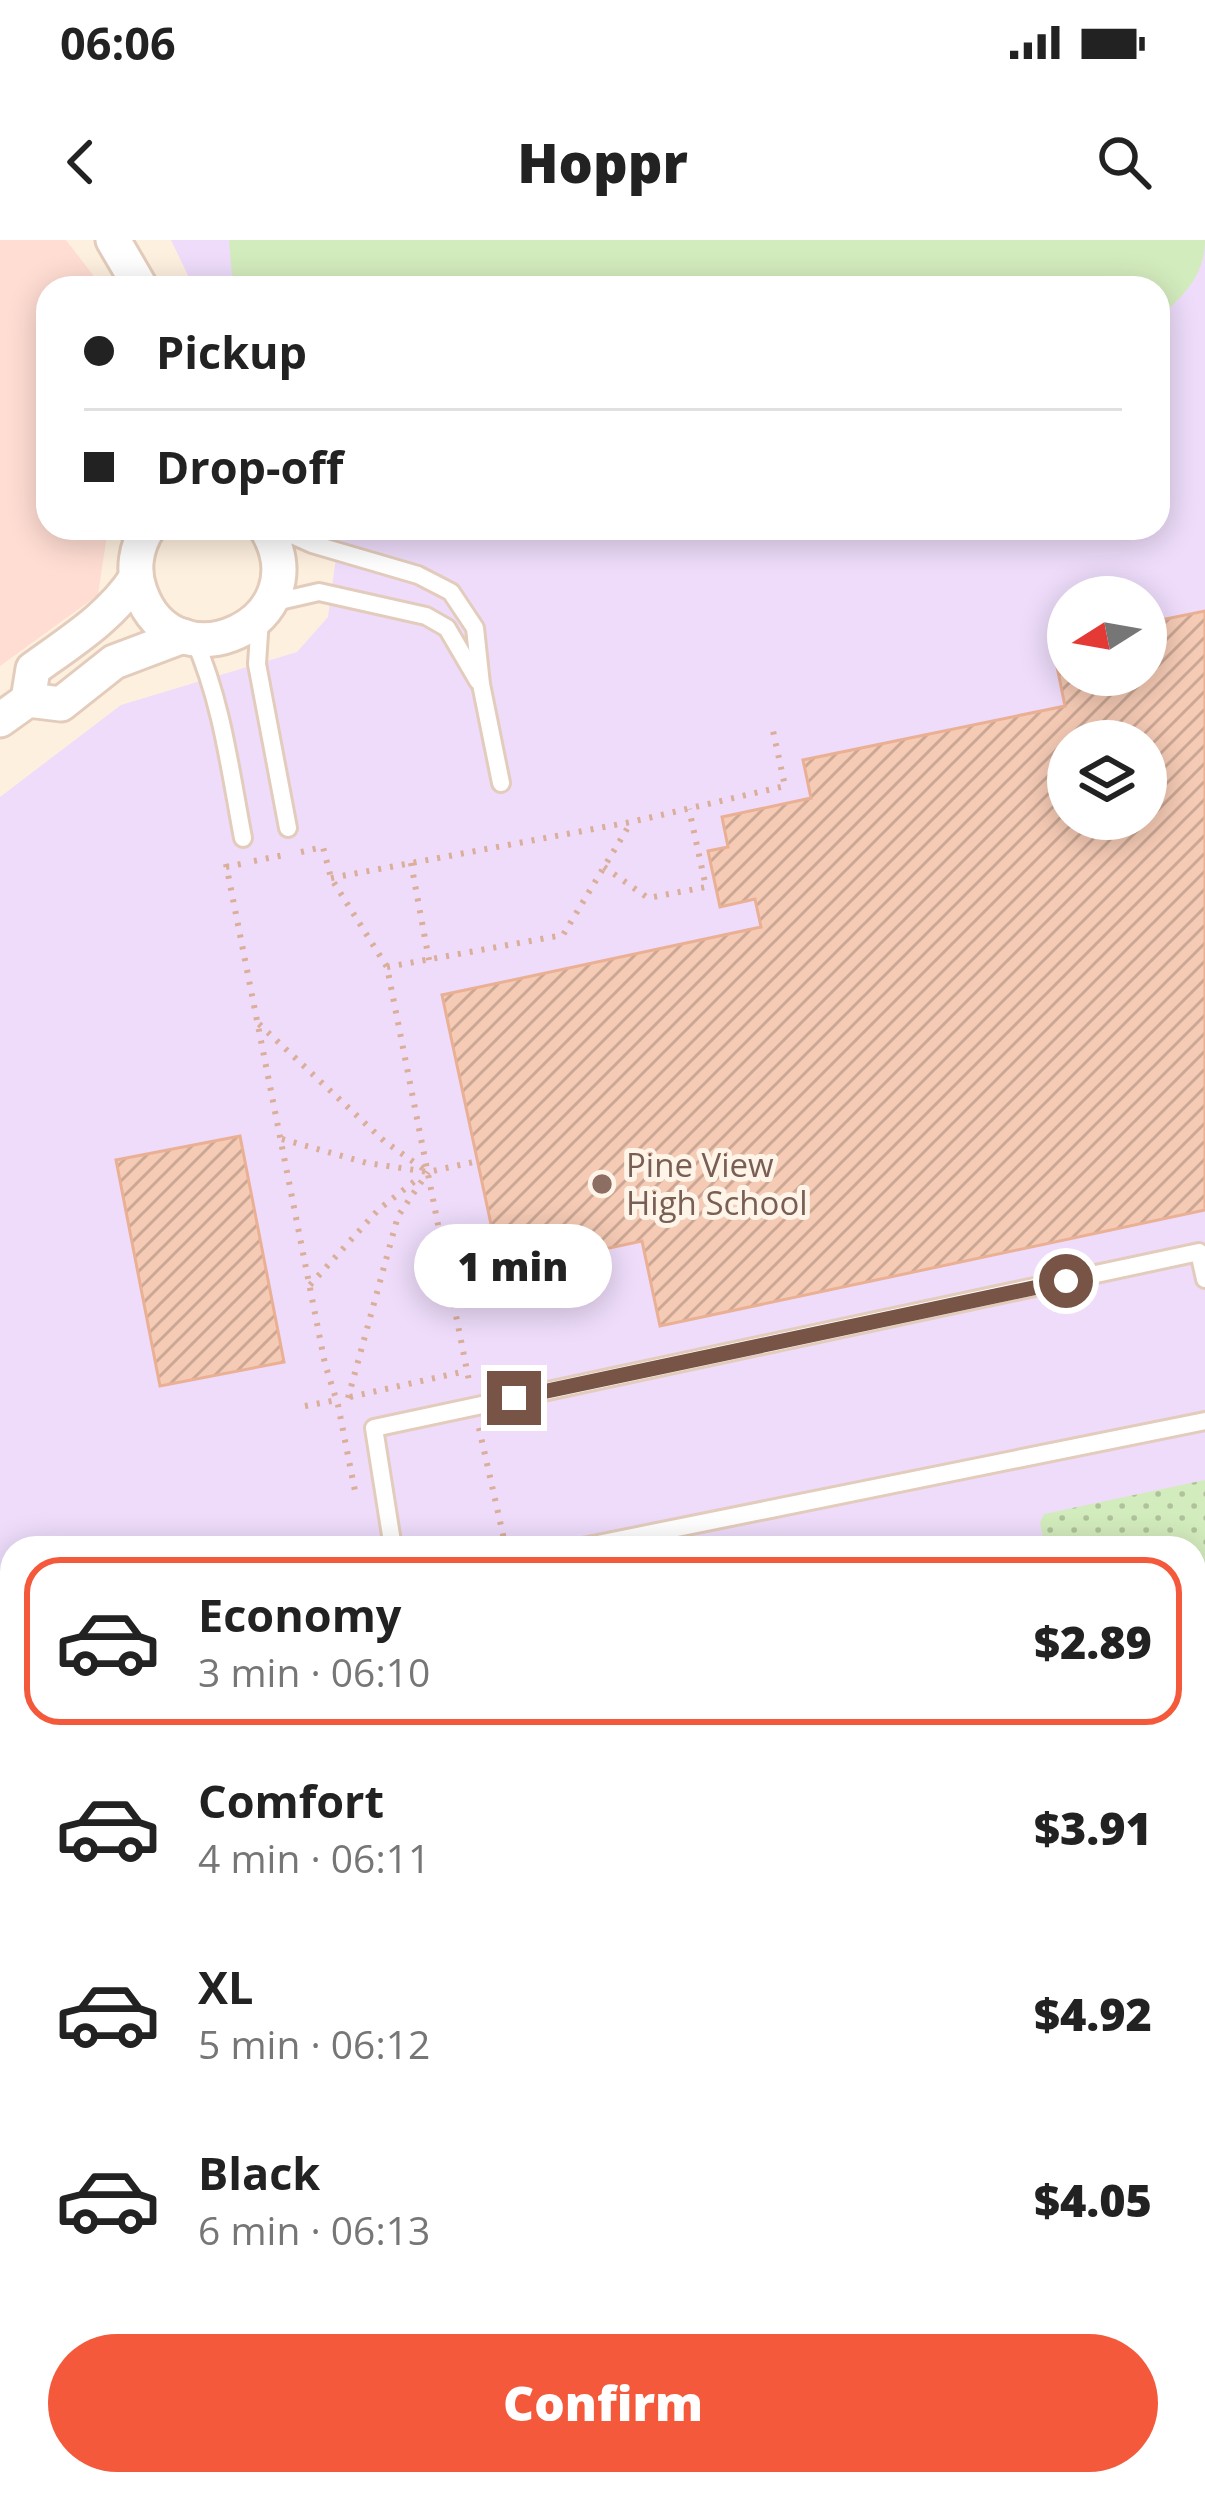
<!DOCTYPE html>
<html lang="en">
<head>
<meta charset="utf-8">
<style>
  body { margin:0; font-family:"Open Sans",sans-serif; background:#f6f6f6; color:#222; height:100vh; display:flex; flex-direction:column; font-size:45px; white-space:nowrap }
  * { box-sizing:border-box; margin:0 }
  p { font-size:39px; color:#767676 }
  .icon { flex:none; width:66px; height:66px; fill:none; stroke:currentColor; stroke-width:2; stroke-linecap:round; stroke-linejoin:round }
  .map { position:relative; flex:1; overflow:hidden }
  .panel { position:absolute; left:0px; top:1296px; width:1206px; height:960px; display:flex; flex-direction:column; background:#fff; border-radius:36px 36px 0 0; box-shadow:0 6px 30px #0003 }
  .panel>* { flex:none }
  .hud { position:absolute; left:36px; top:36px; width:1134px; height:264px; border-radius:36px; box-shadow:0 6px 30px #0003; display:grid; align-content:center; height:264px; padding:0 48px; background:#fff }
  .needle { width:78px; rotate:259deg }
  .buttons { position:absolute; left:1047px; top:336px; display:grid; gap:24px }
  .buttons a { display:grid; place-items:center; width:120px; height:120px; border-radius:50%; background:#fff; box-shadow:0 6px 30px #0003; font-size:60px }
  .end { position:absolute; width:54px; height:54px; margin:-27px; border:15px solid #775445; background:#fff; box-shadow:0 0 0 6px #fff }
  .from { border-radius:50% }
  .bubble { position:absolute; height:84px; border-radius:42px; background:#fff; box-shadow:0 6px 30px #0003; font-size:39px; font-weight:800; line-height:84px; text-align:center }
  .hud b { display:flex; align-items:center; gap:42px; height:114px; font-size:45px }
  .hud b+b { border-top:3px solid #e0e0e0 }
  .hud i { width:30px; height:30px; background:#222 }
  ul { padding:21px 0 0; list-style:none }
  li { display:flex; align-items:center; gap:36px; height:168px; margin:0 24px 18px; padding:0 24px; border:6px solid transparent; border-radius:36px }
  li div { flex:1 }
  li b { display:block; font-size:45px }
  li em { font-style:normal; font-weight:800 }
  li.current { border-color:#f3593a }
  li>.icon { width:108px; height:108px; stroke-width:1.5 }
  .primary-button { display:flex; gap:24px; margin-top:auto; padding:24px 48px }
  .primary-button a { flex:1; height:138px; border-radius:72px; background:#f3593a; color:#fff; font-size:48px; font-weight:800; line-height:138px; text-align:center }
  .status { display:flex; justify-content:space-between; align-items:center; height:84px; padding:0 60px; background:#fff; direction:ltr }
  .status svg { height:33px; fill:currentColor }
  header { display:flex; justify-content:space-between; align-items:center; height:156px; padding:0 48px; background:#fff; font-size:54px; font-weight:800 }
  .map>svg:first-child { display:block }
  .residential { fill:#f6e2cd }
  .commercial { fill:#ffddd3 }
  .education { fill:#eedcfa; fill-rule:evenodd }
  .green { fill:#d3ecbd }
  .park { fill:url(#park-dots) }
  .building { fill:url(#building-hatch); stroke:#eab094; stroke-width:3; fill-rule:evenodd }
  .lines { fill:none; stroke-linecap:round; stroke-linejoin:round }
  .service-casing { stroke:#e3ccbb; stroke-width:22 }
  .minor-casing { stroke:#e3ccbb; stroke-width:39 }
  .path { stroke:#daae98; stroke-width:6; stroke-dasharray:3 9; stroke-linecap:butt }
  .service { stroke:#fff; stroke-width:16 }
  .minor { stroke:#fff; stroke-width:33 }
  .route { stroke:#775445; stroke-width:15 }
  .education-dot { fill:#8d6e63; stroke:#fff4e8; stroke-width:4.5 }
  .labels { text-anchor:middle; stroke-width:10; stroke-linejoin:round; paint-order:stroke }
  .education-label { font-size:33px; fill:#785e54; stroke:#fff4e8; text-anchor:start }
</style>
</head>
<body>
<div class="status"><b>06:06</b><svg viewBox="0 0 49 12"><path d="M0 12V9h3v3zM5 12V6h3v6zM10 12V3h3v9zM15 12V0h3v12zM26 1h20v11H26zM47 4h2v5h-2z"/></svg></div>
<header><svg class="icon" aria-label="back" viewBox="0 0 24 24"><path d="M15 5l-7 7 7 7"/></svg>Hoppr<svg class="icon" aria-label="search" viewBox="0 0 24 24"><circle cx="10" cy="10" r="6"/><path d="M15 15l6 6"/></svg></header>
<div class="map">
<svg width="1205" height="2256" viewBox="0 0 1205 2256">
  <defs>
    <pattern id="park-dots" width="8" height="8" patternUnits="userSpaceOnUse" patternTransform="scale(3)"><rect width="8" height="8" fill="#d3ecbd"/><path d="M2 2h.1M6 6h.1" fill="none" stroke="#b0c29b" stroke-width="1.8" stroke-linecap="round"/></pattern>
    <pattern id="building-hatch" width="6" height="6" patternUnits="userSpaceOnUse" patternTransform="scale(3)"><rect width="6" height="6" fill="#f6cbb5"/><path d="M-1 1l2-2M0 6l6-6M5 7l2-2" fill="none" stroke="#cca795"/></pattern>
  </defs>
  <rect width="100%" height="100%" fill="#fef0df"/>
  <g class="residential">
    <polygon points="1205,1428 1205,2256 102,2256 99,2244 1194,2244 1194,1430"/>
    <polygon points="0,1522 12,1582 12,1942 0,1945"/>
  </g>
  <polygon class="commercial" points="0,0 66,0 103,48 48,48 48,288 108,288 98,355 0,426"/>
  <path class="education" d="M171 0H1205V1428L1194 1430V1308H12V1582L0 1522V557L121 465 297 412 328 377 339 295 330 288H1158V48H194ZM1068 357H1146V435H1068ZM1068 501H1146V579H1068Z"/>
  <path class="green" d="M229 0H1205C1205 35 1183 57 1158 78V48H233Z"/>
  <g class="park">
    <polygon points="1205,1240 1205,1428 1194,1430 1194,1308 1045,1308 1040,1283 1044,1274"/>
    <polygon points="0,2086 12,2088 12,2244 80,2244 83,2256 0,2256"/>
  </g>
  <g class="building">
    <path d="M1205 371V970L660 1086 642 1001 501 1031 442 755 761 687 755 659 720 667 708 611 728 607 722 577 811 558 803 520 1065 466 1052 402 1068 399V435H1146V383ZM1068 501H1146V579H1068Z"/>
    <polygon points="240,896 284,1122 160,1146 116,920"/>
    <polygon points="1205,1506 1205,1658 1194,1660 1194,1508"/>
    <polygon points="0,1835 12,1896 12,1902 0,1905"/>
    <polygon points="1205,2214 1205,2256 1039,2256 1038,2249 1064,2244 1108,2244 1109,2247 1122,2244 1194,2244 1194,2216"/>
    <polygon points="226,2244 259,2244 261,2256 228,2256"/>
    <polygon points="484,2244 538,2244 541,2256 487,2256"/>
    <polygon points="624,2244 673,2244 675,2254 626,2256"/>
    <polygon points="888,2244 969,2244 971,2256 890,2256"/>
  </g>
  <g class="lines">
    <g class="service-casing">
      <g id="service">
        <polyline points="276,288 312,304 418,335 451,352 475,388 481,444 501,543"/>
        <polyline points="271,363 319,352 426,376 447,388 478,441"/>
        <polyline points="260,378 257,424 288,588"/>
        <path d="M194 399C222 462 230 530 243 598"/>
        <polyline points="393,1308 374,1188 1199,1012 1205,1039"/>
        <polyline points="578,1308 1205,1181"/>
      </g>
    </g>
    <g class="minor-casing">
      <g id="minor">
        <polyline points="113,0 141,48"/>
        <path d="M148 288C136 307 132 330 140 351 174 450 323 382 266 288"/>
        <path d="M28 460 33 429C70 402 111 377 136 338"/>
        <polyline points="0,480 28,460 61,464 114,422 183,396"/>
        <polyline points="1194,1762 1205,1760"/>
        <polyline points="0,2003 12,2001"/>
        <polyline points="337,2244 340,2256"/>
        <polyline points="802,2244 804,2256"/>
      </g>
    </g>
    <g class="path">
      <polyline points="301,612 323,607 331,638 387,727 470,1146"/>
      <polyline points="254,621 289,614"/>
      <polyline points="411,623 429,720"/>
      <polyline points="226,624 325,1124 338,1165 355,1251"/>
      <polyline points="226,627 241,624"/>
      <polyline points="604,627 648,658 706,647 689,569"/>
      <polyline points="331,638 631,582 785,546 772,486"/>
      <polyline points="387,727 563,695 630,584"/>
      <polyline points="259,784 384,901 425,930"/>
      <polyline points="282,899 367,923 428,932 478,921"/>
      <polyline points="310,1045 378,970 420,937"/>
      <polyline points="350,1157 466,1131"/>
      <polyline points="348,1158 398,976 428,932"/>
      <polyline points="305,1166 337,1160"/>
      <polyline points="479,1188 506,1308"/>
      <polyline points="0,2077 12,2080"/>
      <polyline points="86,2244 89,2256"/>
    </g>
    <use href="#service" class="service"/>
    <use href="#minor" class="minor"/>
  </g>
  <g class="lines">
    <polyline class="route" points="514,1158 1066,1041"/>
  </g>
  <circle class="education-dot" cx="602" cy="944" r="12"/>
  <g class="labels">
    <g class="education-label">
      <text x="626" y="937">Pine View<tspan x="626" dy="38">High School</tspan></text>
    </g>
  </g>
</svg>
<div class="buttons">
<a><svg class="needle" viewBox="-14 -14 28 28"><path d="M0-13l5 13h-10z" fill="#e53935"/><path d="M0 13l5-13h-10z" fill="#767676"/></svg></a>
<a><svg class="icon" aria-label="layers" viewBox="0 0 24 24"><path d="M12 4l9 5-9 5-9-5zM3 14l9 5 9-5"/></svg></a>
</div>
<i class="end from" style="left:1066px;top:1041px"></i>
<i class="end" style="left:514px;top:1158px"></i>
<div class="bubble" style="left:414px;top:984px;width:198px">1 min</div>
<div class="hud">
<b><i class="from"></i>Pickup</b>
<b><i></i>Drop-off</b>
</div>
<section class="panel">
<ul>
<li class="current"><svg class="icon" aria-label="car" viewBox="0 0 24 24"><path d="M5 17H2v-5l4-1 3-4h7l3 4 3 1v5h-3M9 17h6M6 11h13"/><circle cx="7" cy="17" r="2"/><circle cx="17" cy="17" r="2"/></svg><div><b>Economy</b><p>3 min · 06:10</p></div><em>$2.89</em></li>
<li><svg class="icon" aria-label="car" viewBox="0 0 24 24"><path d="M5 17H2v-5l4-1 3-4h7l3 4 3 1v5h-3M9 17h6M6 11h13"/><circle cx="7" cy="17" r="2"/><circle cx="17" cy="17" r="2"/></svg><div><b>Comfort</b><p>4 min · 06:11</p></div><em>$3.91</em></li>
<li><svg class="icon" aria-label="car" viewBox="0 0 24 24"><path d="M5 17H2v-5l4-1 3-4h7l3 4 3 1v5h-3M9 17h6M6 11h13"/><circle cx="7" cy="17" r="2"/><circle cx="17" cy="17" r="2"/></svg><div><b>XL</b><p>5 min · 06:12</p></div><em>$4.92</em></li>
<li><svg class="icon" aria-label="car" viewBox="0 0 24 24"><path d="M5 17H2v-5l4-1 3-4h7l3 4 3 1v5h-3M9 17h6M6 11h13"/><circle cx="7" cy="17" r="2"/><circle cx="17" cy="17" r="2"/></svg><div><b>Black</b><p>6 min · 06:13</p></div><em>$4.05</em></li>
</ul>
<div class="primary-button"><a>Confirm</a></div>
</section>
</div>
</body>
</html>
